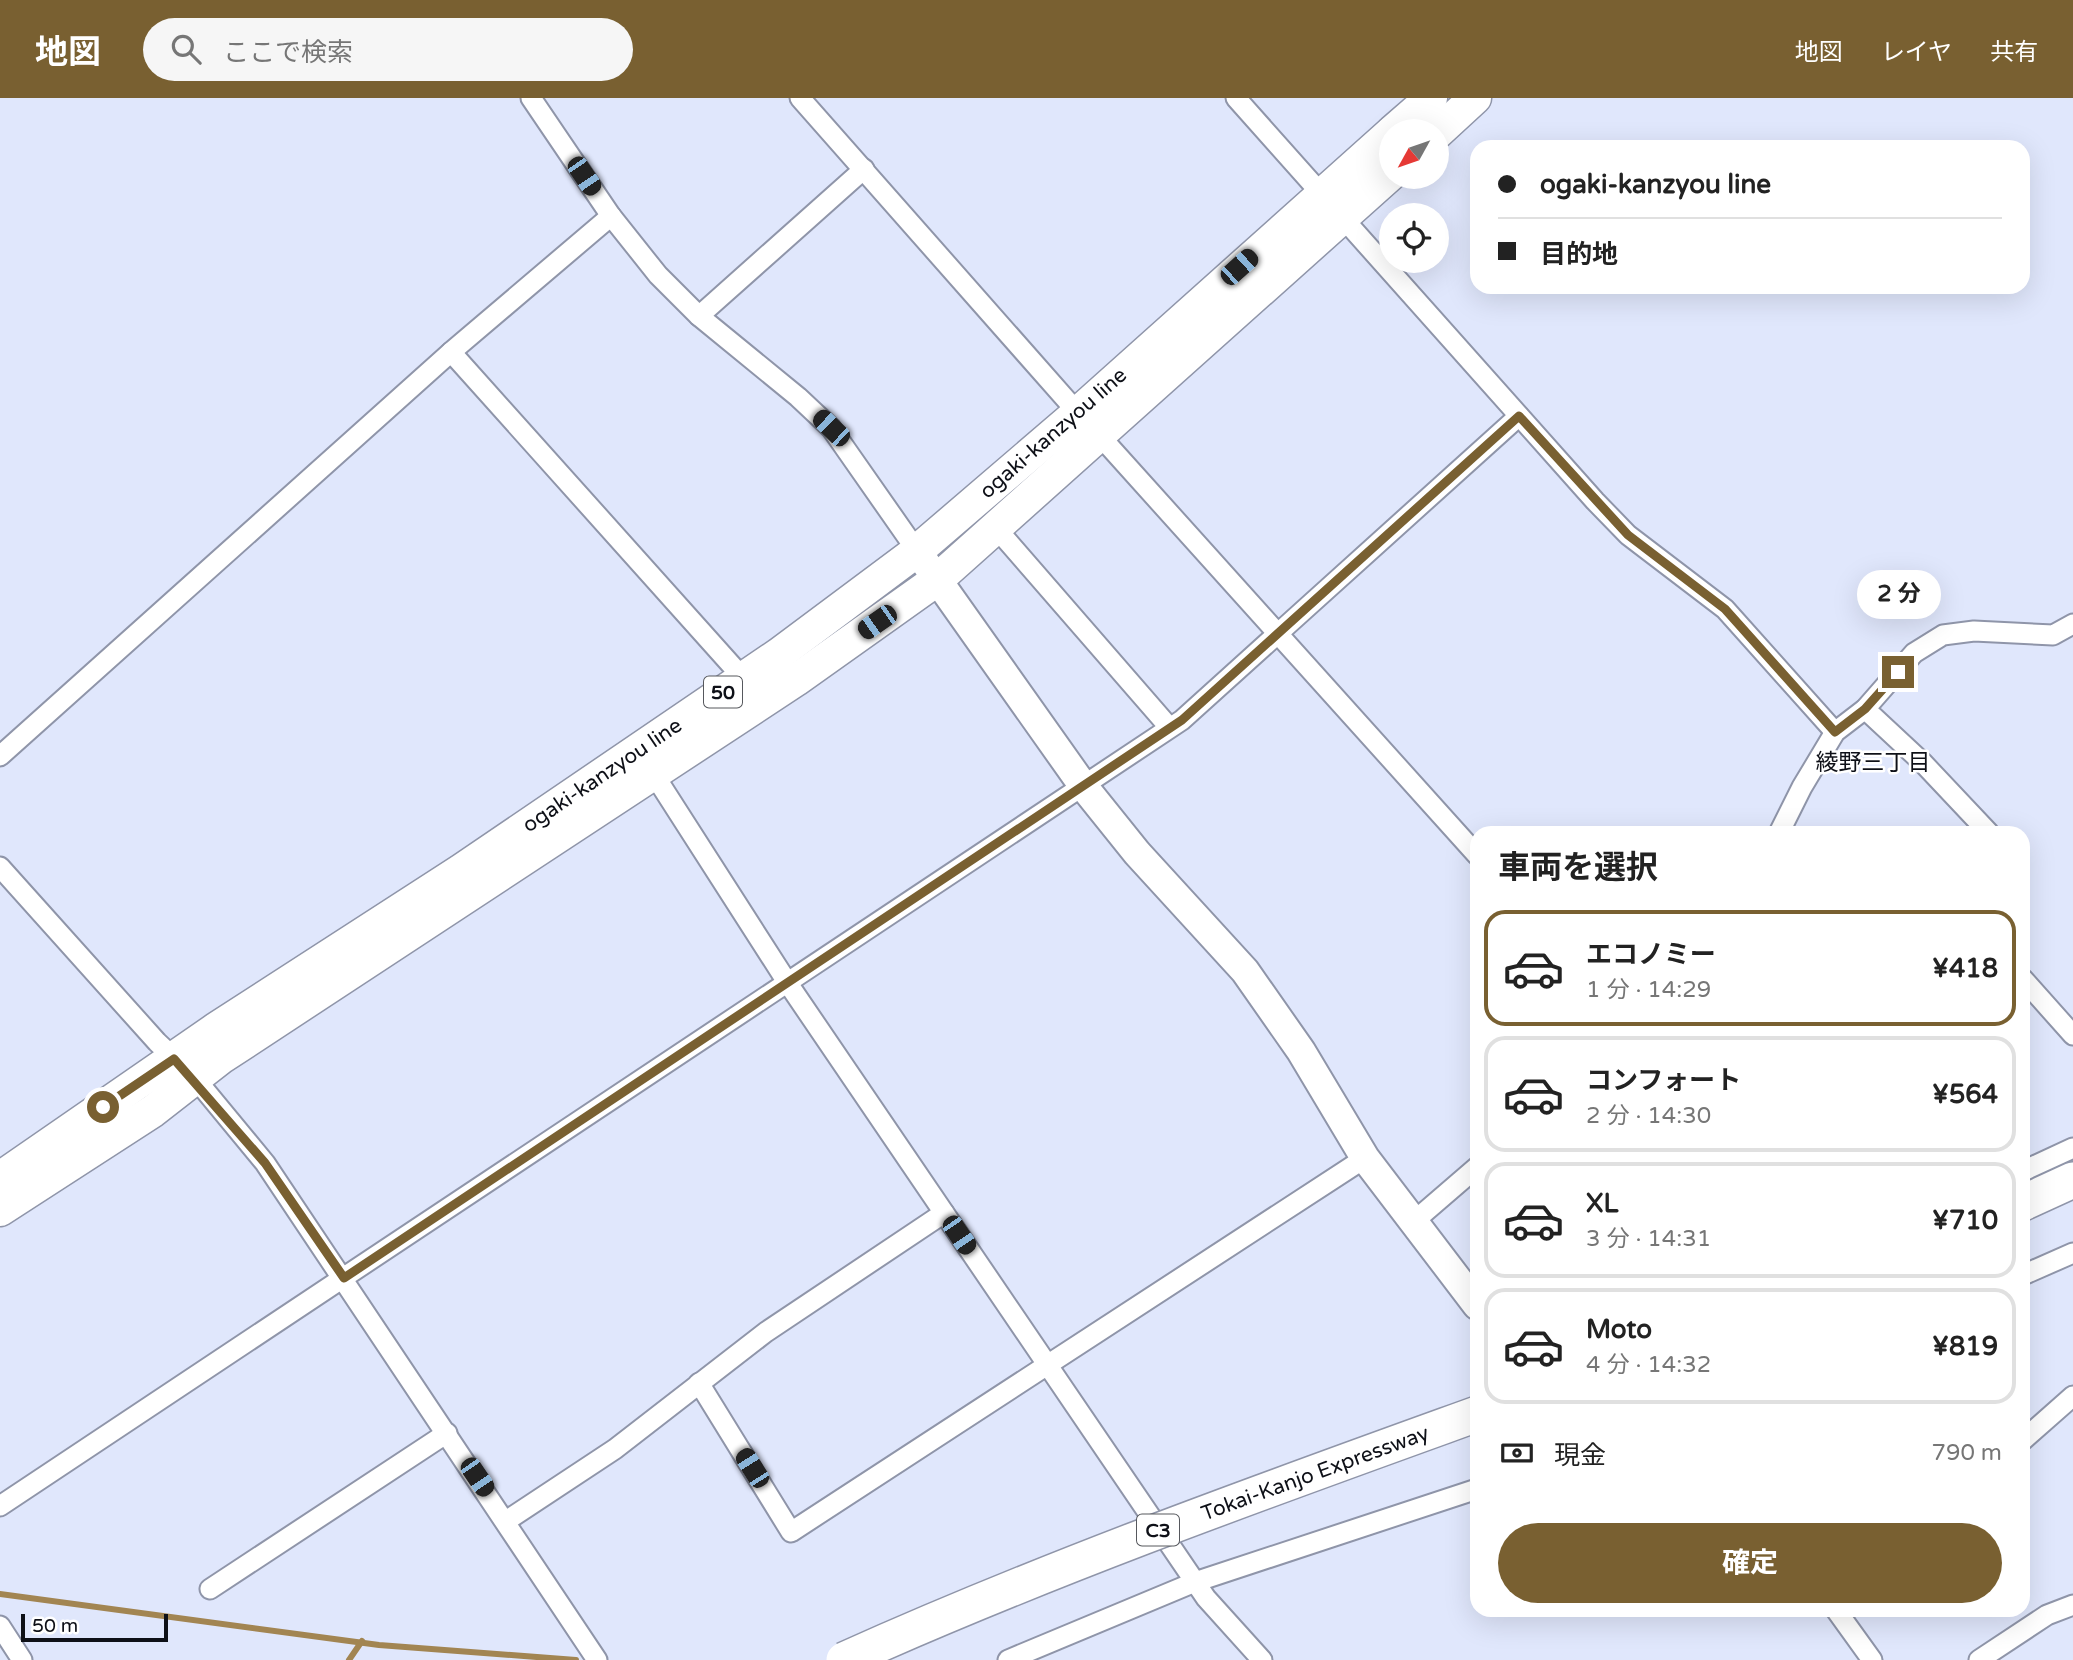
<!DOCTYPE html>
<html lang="ja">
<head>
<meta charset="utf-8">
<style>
  body { margin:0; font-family:"Varela Round","Noto Sans JP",sans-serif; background:#f6f6f6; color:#222; height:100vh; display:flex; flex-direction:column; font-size:26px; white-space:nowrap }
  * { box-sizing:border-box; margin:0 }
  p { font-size:23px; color:#767676 }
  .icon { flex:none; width:38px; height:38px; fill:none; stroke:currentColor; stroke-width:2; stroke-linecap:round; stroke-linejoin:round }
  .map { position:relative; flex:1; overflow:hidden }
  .panel { position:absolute; left:1470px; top:728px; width:560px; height:791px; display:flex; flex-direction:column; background:#fff; border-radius:21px; box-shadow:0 7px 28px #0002 }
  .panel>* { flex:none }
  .banner { position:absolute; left:1470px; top:42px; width:560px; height:154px; border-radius:21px; box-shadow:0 7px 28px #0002; display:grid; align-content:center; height:154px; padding:0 28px; background:#fff }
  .needle { width:46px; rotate:230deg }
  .tools { position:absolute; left:1379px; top:21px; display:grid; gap:14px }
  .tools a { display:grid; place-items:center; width:70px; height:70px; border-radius:50%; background:#fff; box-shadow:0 7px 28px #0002; font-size:35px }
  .scale { position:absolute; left:21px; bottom:18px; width:147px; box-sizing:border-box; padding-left:7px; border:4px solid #0e1017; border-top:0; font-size:19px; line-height:24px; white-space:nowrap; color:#0e1017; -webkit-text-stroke:5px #fff; paint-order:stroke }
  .end { position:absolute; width:32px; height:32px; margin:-16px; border:9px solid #796031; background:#fff; box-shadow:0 0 0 4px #fff }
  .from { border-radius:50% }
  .bubble { position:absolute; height:49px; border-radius:24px; background:#fff; box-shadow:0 7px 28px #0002; font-size:23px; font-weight:700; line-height:49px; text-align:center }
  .car { position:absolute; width:21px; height:42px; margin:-21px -10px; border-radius:9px; box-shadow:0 0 5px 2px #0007; background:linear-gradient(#222 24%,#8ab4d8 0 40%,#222 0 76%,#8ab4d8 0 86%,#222 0) }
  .banner b { display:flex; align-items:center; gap:24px; height:66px; font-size:26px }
  .banner b+b { border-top:2px solid #e0e0e0 }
  .banner i { width:18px; height:18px; background:#222 }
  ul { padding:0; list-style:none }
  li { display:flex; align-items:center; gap:21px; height:116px; margin:0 14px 10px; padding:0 14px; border:4px solid #e0e0e0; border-radius:21px }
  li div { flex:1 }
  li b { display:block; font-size:26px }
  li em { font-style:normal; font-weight:700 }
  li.current { border-color:#796031 }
  li>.icon { width:63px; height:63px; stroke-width:1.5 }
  h2 { padding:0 28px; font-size:32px; line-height:84px }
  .pay { display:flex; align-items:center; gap:18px; height:77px; padding:0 28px; font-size:26px }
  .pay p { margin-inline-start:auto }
  .button { display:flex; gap:14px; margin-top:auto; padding:14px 28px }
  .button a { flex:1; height:80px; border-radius:42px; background:#796031; color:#fff; font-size:28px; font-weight:700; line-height:80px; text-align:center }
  header { display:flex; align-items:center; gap:42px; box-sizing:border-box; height:98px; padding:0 35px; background:#796031; color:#fff }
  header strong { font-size:33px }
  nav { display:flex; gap:38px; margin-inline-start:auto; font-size:24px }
  .search { width:490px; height:63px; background:#f6f6f6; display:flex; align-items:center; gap:18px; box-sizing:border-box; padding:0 24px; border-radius:38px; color:#767676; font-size:26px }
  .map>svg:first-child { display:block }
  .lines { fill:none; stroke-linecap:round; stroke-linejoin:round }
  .stream { stroke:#a28552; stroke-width:6 }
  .street-casing { stroke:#8f95a9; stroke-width:23 }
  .secondary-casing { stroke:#8f95a9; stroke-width:32 }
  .primary-casing { stroke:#8f95a9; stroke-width:35 }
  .highway-casing { stroke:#8f95a9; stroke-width:38 }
  .street { stroke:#fff; stroke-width:19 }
  .secondary { stroke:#fff; stroke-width:28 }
  .primary { stroke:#fff; stroke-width:32 }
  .highway { stroke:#fff; stroke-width:35 }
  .highway-bridge-casing { stroke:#8f95a9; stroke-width:38; stroke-linecap:butt }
  .highway-bridge { stroke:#fff; stroke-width:35 }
  .route { stroke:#796031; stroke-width:9 }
  .labels { text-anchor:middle; stroke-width:5; stroke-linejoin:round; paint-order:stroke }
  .shield { fill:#fff; stroke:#56585d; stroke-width:2 }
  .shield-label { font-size:19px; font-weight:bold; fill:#0e1017 }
  .street-label { font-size:21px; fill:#0e1017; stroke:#fff }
  .neighbourhood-label { font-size:23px; fill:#0e1017; stroke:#fff }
</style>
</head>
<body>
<header>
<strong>地図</strong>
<div class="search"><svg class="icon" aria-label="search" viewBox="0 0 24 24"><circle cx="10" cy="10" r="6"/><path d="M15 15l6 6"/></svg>ここで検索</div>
<nav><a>地図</a><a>レイヤ</a><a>共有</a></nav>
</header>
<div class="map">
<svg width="2073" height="1562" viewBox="0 0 2073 1562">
  <rect width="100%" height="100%" fill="#e0e7fc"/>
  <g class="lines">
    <g class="stream">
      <polyline points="0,1496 379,1547 576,1562"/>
      <polyline points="349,1562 362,1543"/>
    </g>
    <g class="street-casing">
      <g id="street">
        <polyline points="531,0 611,118 658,177 699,218 798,299 831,330 917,453"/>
        <polyline points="800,0 1078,315"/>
        <polyline points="1236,0 1595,403 1628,437 1725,511 1835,634"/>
        <polyline points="699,218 864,71"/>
        <polyline points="451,254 743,580"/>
        <polyline points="1100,338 1477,757"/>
        <polyline points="996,430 1169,629"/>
        <polyline points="1865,611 1923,665 1989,735"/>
        <polyline points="0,658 451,254 611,118"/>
        <polyline points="653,675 787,884 1206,1500 1262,1562"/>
        <polyline points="1779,735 1802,689 1835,634 1865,611 1914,555 1943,537 1974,533 2053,537 2073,526"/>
        <polyline points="0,769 157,944 194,979 265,1065 597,1562"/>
        <polyline points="2023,881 2073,937"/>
        <polyline points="2023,1073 2073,1050"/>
        <polyline points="1412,1125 1477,1069"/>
        <polyline points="2023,1177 2073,1155"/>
        <polyline points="699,1285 791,1434 1365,1060"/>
        <polyline points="2023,1342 2073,1298"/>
        <polyline points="0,1408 1182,622 1519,318"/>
        <polyline points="506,1423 615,1351 766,1234 944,1115"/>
        <polyline points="210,1491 447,1335"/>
        <polyline points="1836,1512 1872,1562"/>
        <polyline points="0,1528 22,1562"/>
        <polyline points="1008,1562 1195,1484 1477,1391"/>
        <polyline points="1979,1562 2047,1517 2073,1507"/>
      </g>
    </g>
    <g class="secondary-casing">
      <polyline id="secondary" points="917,453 1084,689 1137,755 1245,873 1301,953 1365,1060 1477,1207"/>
    </g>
    <g class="primary-casing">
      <g id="primary">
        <polyline points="1393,33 1431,0"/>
        <polyline points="1437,35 1475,0"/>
        <polyline points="0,1080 217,930 460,773 779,556 917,453 1078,315 1391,35"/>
        <polyline points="0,1112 153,1013 221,960 796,582 938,481 1391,76"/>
      </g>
    </g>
    <g class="highway-casing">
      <polyline id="highway" points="2023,1105 2073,1082"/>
    </g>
    <use href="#street" class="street"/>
    <use href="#secondary" class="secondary"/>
    <use href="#primary" class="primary"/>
    <use href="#highway" class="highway"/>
    <g class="highway-bridge-casing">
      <path id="highway-bridge" d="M844 1562C1051 1469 1264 1393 1477 1316"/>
    </g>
    <use href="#highway-bridge" class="highway-bridge"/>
  </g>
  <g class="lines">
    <polyline class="route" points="103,1009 174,961 265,1065 344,1180 1182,622 1519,318 1628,437 1725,511 1835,634 1865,611 1898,574"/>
  </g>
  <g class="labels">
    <g class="shield">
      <rect x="704" y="578.5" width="38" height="31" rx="5"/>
      <rect x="1137" y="1416.5" width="42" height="31" rx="5"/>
    </g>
    <g class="shield-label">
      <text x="723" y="601">50</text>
      <text x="1158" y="1439">C3</text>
    </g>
    <g class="street-label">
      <text transform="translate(1053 335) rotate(-41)" y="7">ogaki-kanzyou line</text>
      <text transform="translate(602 677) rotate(-34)" y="7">ogaki-kanzyou line</text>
      <text transform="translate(1315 1375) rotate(-20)" y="7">Tokai-Kanjo Expressway</text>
    </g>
    <g class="neighbourhood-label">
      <text x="1873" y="672">綾野三丁目</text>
    </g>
  </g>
</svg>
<div class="tools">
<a><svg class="needle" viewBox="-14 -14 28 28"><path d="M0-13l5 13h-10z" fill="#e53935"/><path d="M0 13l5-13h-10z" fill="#767676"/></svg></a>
<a><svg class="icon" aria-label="locate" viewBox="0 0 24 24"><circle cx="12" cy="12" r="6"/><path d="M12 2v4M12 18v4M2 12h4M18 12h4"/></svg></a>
</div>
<div class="scale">50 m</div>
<i class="end from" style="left:103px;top:1009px"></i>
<i class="end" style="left:1898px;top:574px"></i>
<div class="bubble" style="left:1857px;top:472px;width:84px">2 分</div>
<i class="car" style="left:584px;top:78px;rotate:146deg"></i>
<i class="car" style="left:1239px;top:169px;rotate:48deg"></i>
<i class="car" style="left:831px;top:330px;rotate:314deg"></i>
<i class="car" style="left:877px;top:524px;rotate:235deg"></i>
<i class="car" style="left:959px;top:1137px;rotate:146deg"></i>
<i class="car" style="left:752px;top:1370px;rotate:328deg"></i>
<i class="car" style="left:477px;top:1379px;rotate:146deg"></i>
<div class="banner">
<b><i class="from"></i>ogaki-kanzyou line</b>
<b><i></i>目的地</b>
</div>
<section class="panel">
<h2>車両を選択</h2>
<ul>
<li class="current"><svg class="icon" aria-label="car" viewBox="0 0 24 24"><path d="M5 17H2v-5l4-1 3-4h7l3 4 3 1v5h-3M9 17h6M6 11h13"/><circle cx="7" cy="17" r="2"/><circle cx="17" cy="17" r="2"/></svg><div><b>エコノミー</b><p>1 分 · 14:29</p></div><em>¥418</em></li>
<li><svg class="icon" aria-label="car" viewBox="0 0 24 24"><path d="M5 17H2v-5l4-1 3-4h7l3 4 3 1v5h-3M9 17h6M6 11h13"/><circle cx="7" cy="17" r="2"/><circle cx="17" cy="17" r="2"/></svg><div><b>コンフォート</b><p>2 分 · 14:30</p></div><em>¥564</em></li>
<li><svg class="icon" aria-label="car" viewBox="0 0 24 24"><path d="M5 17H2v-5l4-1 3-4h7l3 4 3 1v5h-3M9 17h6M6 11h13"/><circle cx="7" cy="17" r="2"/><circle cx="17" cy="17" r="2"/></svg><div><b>XL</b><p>3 分 · 14:31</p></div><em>¥710</em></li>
<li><svg class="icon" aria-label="car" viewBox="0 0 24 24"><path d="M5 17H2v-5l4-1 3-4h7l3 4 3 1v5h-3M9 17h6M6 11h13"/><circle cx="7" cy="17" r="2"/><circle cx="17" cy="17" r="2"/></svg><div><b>Moto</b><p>4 分 · 14:32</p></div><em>¥819</em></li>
</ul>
<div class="pay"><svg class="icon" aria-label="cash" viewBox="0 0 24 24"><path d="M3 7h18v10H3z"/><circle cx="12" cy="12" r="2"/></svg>現金<p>790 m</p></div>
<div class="button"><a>確定</a></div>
</section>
</div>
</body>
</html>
